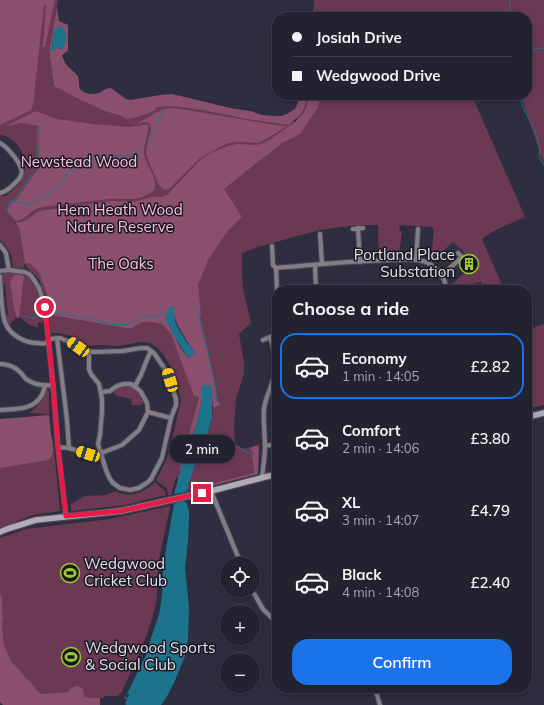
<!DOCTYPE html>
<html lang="en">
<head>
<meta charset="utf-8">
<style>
  body { margin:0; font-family:Mulish,sans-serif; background:#2f2f3c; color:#f1f3f6; height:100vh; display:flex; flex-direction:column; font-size:15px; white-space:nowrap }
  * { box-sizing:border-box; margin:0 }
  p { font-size:13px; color:#a3a4ab }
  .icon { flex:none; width:22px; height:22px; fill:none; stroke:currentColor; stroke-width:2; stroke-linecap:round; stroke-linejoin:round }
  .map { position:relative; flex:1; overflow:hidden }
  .details { position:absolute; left:272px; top:285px; width:260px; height:408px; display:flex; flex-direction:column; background:#232230; border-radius:16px; box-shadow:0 2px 10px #0003,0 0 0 1px #403f4c }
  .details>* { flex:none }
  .guide { position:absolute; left:272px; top:12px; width:260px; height:88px; border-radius:16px; box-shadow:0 2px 10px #0003,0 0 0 1px #403f4c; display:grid; align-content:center; height:88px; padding:0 20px; background:#232230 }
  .controls { position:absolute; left:220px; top:557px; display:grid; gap:8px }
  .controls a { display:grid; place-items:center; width:40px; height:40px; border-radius:50%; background:#232230; box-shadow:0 2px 10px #0003,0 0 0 1px #403f4c; font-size:20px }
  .end { position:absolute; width:18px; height:18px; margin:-9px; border:5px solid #e11d48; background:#fff; box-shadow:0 0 0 2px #fff }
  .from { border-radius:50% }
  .bubble { position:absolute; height:28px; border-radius:14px; background:#232230; box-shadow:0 2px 10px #0003,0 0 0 1px #403f4c; font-size:13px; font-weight:600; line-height:28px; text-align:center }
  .car { position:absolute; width:12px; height:24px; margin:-12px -6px; border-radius:5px; box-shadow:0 0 3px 1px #0007; background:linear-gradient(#f5c518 24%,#345 0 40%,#f5c518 0 76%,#345 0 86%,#f5c518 0) }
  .guide b { display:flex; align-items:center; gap:14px; height:38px; font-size:15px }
  .guide b+b { border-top:1px solid #403f4c }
  .guide i { width:10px; height:10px; background:#f1f3f6 }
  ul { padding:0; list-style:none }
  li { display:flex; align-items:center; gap:12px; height:66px; margin:0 8px 6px; padding:0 12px; border:2px solid transparent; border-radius:16px }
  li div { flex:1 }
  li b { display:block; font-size:15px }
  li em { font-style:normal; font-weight:600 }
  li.current { border-color:#1a73e8 }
  li>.icon { width:36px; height:36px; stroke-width:1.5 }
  h2 { padding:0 20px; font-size:18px; line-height:48px }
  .button { display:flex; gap:8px; margin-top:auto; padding:8px 20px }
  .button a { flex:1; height:46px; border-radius:16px; background:#1a73e8; color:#fff; font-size:16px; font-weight:600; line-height:46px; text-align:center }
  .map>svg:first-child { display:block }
  .green { fill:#6c3953 }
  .forest { fill:#8a4f6c; fill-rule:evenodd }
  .water { fill:#1c748c }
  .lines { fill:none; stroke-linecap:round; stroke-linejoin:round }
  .stream { stroke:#1c748c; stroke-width:1 }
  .street-casing { stroke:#4c4b5c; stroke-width:6 }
  .secondary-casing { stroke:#4c4b5c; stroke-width:8 }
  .street { stroke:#847d86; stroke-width:4 }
  .secondary { stroke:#b3a9b6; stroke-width:5.5 }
  .route { stroke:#e11d48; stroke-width:5 }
  .labels { text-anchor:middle; stroke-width:3; stroke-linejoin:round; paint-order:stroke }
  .park-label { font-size:15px; fill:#f8c1da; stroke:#181720 }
  .poi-label { font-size:15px; fill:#e2e2ee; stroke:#181720; text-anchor:start }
</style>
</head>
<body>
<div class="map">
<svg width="544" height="705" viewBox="0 0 544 705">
  <rect width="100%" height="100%" fill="#2f2e40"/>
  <g class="green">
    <path d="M0 0H58L49 51 54 86 130 115 155 104 190 103 296 122 304 95H472L477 107 525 217C510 224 495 229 482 239L502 285 503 290H483L481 281 478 283 448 287V285L453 284 454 282 474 265 463 251 453 242 432 261 431 260 434 229 431 227 400 225 399 231H402L399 257 379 258 378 225H357L319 230 258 247 242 253V271L243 289 251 323 239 334 244 362V373L236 399 234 428 235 443C245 452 247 448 259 444V447L255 446 254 454 252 457 254 473 186 492C189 482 192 471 196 462 203 444 212 427 213 408L219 405 217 400C214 371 205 344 199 316L148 321 163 324 171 334 194 395 199 397 188 437 179 469H181L179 478H176L171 495H168L167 489 156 480 163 467 169 452 181 401C178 383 166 342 143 342 135 342 127 345 119 346 113 346 106 345 100 345 96 345 92 346 88 346 84 345 81 342 77 340 69 334 61 333 51 333 49 314 47 294 38 278 33 271 29 272 25 264L23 268 13 267 11 254 6 246 0 240V196H6C11 191 18 186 21 181 32 164 20 137 0 135Z"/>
    <polygon points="314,0 544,0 544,162 541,156 521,95 527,95 527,17 313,17"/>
    <path d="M4 273C11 273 19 272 26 276 39 282 42 309 44 322L38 323V327C30 327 23 320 18 315L9 325 6 320V315H8L5 284H3L2 277Z"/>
    <polygon points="544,324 544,405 527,409 527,330"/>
    <path d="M124 386C137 386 138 393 144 402L141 404 140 403 142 405H131L132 399 117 396 113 392 118 388Z"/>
    <path d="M46 390H48L49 392V414L29 413C37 407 44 400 46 390Z"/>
    <polygon points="53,439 60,511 32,515 0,529 0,444"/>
    <path d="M155 482 165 491 166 495 125 505 71 511V504L85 496 107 495 115 491C118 492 121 494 124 494 136 496 147 490 155 482Z"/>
    <path d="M170 506C167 524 162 542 159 560 157 577 159 595 154 611 147 639 133 667 121 693L117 696H104L103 698 84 697 68 692 41 694 11 661 4 645 2 623 3 620 2 597 0 593V538L26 529 110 519Z"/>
  </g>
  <g class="forest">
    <polygon points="0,0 55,0 45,47 43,47 43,46 46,5 44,5 33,105 31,109 27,112 0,125"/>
    <path d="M57 7 59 21 68 25V51L62 55C66 68 70 67 78 76 79 80 79 83 79 86 81 94 92 95 99 93 104 91 104 88 111 88L126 99 130 100 160 95 171 94 181 96 230 108 250 111 262 115 275 116H281L287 114 295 109 301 95H308C303 114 302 113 289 125L241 118 234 116C218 113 168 102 155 108L156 110C146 114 136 119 126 119L122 116 105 111 81 100 54 86 49 51ZM59 27 66 34 63 49 58 48 50 49 52 47C52 41 55 31 59 27Z"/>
    <path d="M309 95H320L318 107 300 134 282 143 224 189 242 217 227 232 208 260 198 285 201 316 199 317C205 344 214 371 217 400L220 405 213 408 212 399 202 386V400L196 427 181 469H179L188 437 199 397 194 396 171 334 162 324C150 322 143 319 132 328H126L52 315 50 302 39 272 29 263H25L20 230 16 223 23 222 39 211 111 201 133 202 151 197H162L167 195 200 160 211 153 228 146 237 144 255 145 261 144 271 139 295 122 304 112 306 108ZM172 307C175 325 185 338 195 353L188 358 180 347 165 316Z"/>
    <polygon points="170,108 181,109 270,124 274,125 287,126 273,135 258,143 241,142 228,143 220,147 200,158 170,188 168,189 164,190 159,185 146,155 147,145 151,131 150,124 146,122 136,124 163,109"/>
    <path d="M36 111 57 119 94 124 129 127 147 124 148 125C149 135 143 144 144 153 145 167 157 174 155 189 141 203 126 198 108 199 88 201 69 204 49 206 45 207 40 207 37 209 29 212 25 220 16 221L7 211 11 203 15 201 38 169 39 126 20 123 4 127Z"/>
    <polygon points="19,274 24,276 22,292 19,318 17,318 14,308 10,281 15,275"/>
    <polygon points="49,415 53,451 52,456 48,460 0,468 0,419"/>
    <polygon points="255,446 259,447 258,474 196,490 196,488 254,473 252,456 254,454 250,449"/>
    <path d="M0 588V593L2 597 3 620 2 623 4 645 11 661 41 694 68 692C72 686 78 684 83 689L84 697 100 698V705H3L0 702Z"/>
  </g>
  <g class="water">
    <path d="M59 26C69 31 64 34 67 43L64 44 63 49 58 48 51 51 50 49 52 47 53 39 55 35 53 34V32Z"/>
    <path d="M172 307H174L175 308 173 311C175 315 174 317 175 321 179 333 188 343 195 353L188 358 173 334 169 324 165 320V316Z"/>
    <polygon points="202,385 212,386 212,417 207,436 196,462 186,492 174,494 182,465 191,443 196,427 202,400"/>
    <polygon points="182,501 187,503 189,512 189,518 188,541 185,568 189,607 188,638 185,656 174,683 166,698 161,705 126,705 125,703 127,700 125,698 124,696 128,698 129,695 127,694 146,655 152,635 159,615 162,596 163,566 172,515 174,504 177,502"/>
  </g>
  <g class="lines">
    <g class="stream">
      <polyline points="509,17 510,0"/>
      <polyline points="527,50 544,48"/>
      <path d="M519 95C521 101 523 107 526 113 532 126 542 142 539 157L544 165"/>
      <polyline points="156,125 164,109"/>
      <polyline points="147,143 154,129"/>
      <polyline points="143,148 144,147"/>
      <polyline points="14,200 36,169 38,126"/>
      <path d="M6 210 11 201C18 201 25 205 32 203 39 201 51 193 56 188 61 183 65 176 70 171 79 164 88 163 98 157 108 152 119 157 129 156 132 155 137 153 140 150"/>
      <path d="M197 307C204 338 213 368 217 400L220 405"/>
      <polyline points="53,312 57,314 71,315 81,319 92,319 110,324 128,325 142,317 145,316 153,317 161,314 169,308 172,307 176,308"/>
      <polyline points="24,316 26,316 32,318 42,315"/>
      <polyline points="237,446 244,451 248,452 253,455"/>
    </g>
    <g class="street-casing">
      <g id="street">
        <path d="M0 143C7 147 25 166 21 175 20 179 16 182 13 185 10 188 5 192 0 193"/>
        <polyline points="358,228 360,262"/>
        <polyline points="353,229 363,228"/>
        <polyline points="320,234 322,264"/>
        <polyline points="0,245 6,253 9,270"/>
        <polyline points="272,246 273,265 276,268 277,291"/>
        <polyline points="458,253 465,260"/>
        <polyline points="416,260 418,229"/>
        <polyline points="315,265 316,290"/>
        <path d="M276 268C313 265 351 261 389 260 400 260 412 258 423 261 434 264 447 278 446 290"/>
        <polyline points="0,271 9,270 24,272 29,274 32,277 39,288 45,307 53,385 58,447 66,517"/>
        <path d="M0 276C1 288 1 311 5 322 9 334 24 343 37 343 41 344 45 343 49 343"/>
        <polyline points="441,276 462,257"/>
        <polyline points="57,338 67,420 69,448"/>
        <polyline points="49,339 60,338 65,340 71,342 83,350 94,352 123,351 141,348 147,348 154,353 167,372 176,399 176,405 171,418 162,458 151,479 148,482 139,488 130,490 120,488 113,483 110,479 106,470 98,444 100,435 102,411 102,399 99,384 91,374 89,369 89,351"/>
        <polyline points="263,340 277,334"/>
        <path d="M0 364C8 364 14 366 20 372 22 374 24 377 26 379 34 385 44 386 53 385"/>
        <polyline points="135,386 141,375 146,362 151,351"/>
        <path d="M0 410C20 409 40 410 45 386"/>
        <polyline points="148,412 171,418"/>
        <polyline points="265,446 277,444"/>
        <polyline points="58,447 69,448 88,454 96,455 122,445 139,430 148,412 147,403 141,392 138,389 131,384 124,384 117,386 110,391 101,392"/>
        <path d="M262 478C263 467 265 457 265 447 265 434 263 422 264 409 265 400 269 392 272 383 277 368 275 351 270 337"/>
        <polyline points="211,491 241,564"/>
        <polyline points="252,590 263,609 277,623"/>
        <polyline points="375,688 380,705"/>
      </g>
    </g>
    <g class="secondary-casing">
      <g id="secondary">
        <polyline points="527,417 544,413"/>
        <polyline points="0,532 7,529 36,520 121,511 211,491 277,474"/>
      </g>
    </g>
    <use href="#street" class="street"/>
    <use href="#secondary" class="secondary"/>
  </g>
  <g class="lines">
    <polyline class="route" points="45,307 53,385 58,448 66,516 121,511 202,493"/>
  </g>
  <defs>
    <g id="building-ring" transform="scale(1)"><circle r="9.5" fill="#181720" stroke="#9dca30" stroke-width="1.5"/><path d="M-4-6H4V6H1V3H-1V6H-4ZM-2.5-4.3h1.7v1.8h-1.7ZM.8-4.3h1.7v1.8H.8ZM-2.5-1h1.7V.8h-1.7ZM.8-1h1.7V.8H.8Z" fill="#9dca30"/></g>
    <g id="stadium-ring" transform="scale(1)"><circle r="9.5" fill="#181720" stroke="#9dca30" stroke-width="1.5"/><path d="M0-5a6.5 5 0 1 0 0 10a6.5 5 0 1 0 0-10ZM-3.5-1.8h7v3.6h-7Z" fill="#9dca30"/></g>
  </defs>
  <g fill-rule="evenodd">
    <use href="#building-ring" x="469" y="264"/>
    <use href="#stadium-ring" x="70" y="573"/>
    <use href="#stadium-ring" x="71" y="657"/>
  </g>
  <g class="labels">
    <g class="park-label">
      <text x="79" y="167">Newstead Wood</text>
      <text x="120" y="215">Hem Heath Wood<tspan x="120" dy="17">Nature Reserve</tspan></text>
      <text x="121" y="269">The Oaks</text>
    </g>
    <g class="poi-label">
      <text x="455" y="260" text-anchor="end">Portland Place<tspan x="455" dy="17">Substation</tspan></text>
      <text x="84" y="569">Wedgwood<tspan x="84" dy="17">Cricket Club</tspan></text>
      <text x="85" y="653">Wedgwood Sports<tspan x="85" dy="17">&amp; Social Club</tspan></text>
    </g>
  </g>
</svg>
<div class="controls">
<a><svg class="icon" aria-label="locate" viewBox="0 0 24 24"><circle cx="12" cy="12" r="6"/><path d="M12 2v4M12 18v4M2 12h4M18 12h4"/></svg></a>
<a>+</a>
<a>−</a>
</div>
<i class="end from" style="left:45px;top:307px"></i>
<i class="end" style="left:202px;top:493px"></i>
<div class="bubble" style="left:169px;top:435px;width:66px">2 min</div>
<i class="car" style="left:78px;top:347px;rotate:306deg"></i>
<i class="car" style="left:170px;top:380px;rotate:344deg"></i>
<i class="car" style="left:88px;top:454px;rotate:288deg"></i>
<div class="guide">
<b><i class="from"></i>Josiah Drive</b>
<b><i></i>Wedgwood Drive</b>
</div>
<section class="details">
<h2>Choose a ride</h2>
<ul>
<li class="current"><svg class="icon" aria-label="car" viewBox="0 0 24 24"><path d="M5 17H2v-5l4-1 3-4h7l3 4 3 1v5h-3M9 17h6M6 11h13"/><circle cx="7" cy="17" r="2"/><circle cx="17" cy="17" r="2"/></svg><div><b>Economy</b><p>1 min · 14:05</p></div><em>£2.82</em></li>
<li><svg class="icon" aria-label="car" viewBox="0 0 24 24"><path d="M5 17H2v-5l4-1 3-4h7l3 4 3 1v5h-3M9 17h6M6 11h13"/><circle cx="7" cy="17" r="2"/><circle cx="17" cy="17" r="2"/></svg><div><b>Comfort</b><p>2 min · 14:06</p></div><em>£3.80</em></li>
<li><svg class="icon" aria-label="car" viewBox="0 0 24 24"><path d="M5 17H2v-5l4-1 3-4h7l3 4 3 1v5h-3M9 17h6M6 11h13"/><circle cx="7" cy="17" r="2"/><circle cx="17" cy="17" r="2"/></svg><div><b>XL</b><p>3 min · 14:07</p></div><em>£4.79</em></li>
<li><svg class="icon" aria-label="car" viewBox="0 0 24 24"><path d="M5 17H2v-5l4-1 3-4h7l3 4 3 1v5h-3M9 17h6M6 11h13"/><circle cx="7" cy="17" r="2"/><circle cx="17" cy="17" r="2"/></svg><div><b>Black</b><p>4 min · 14:08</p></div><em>£2.40</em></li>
</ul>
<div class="button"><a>Confirm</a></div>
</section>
</div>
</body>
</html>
